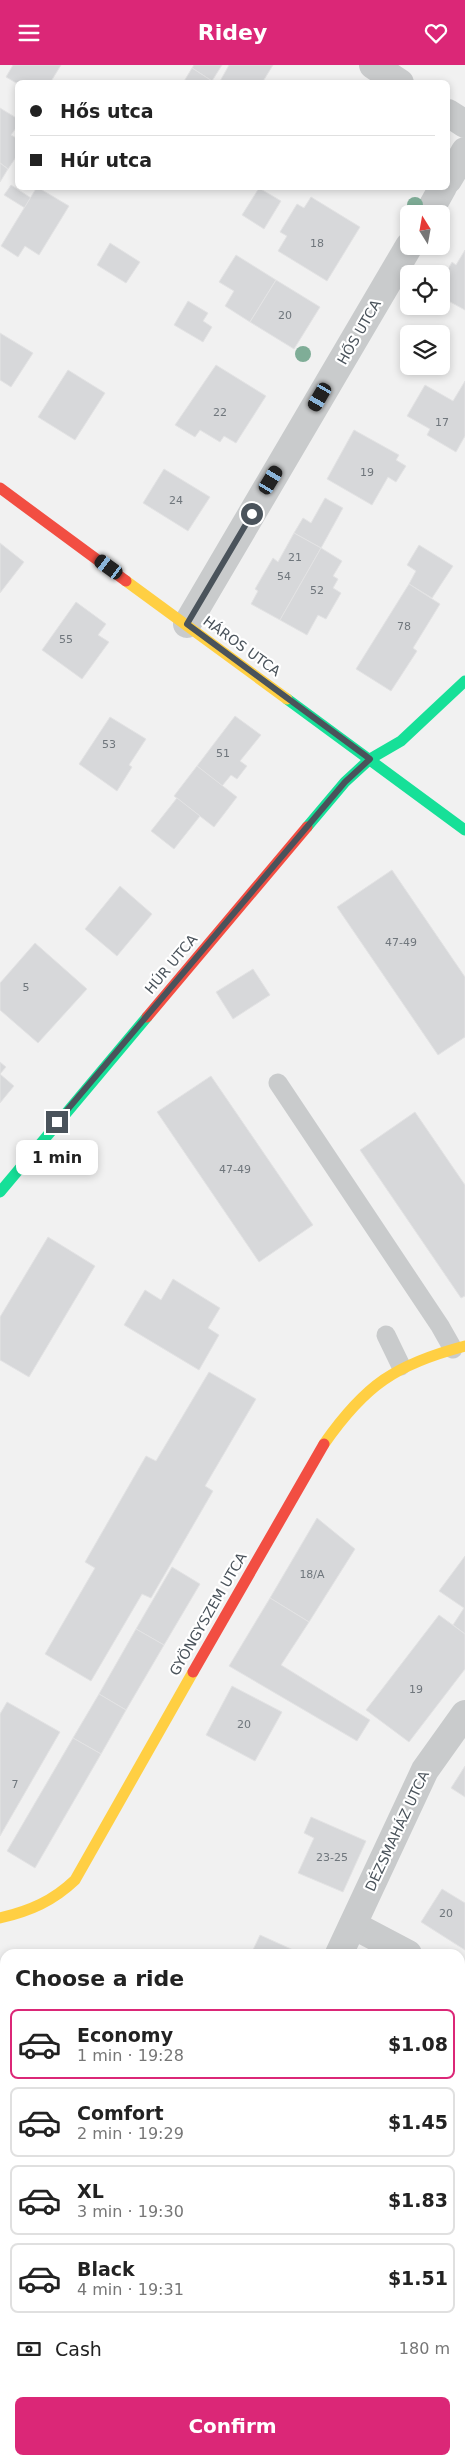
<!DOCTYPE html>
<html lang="en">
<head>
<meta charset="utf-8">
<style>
  body { margin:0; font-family:"DejaVu Sans",sans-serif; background:#f6f6f6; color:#222; height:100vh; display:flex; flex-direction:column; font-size:19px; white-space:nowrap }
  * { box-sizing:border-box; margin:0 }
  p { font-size:16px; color:#767676 }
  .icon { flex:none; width:28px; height:28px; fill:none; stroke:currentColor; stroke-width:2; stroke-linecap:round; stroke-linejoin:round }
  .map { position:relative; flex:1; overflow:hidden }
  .sheet { position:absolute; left:0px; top:1884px; width:465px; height:516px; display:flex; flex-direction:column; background:#fff; border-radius:15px 15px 0 0; box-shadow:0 2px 8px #0003 }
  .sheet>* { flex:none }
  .guide { position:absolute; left:15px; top:15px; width:435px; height:110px; border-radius:8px; box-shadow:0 2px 8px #0003; display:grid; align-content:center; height:110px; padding:0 15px; background:#fff }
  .needle { width:32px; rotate:349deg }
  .controls { position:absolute; left:400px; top:140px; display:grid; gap:10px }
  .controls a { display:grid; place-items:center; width:50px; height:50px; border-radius:8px; background:#fff; box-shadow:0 2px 8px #0003; font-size:25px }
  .end { position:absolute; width:22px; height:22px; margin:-11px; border:6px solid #4a535b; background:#fff; box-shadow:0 0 0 2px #fff }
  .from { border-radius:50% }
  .bubble { position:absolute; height:35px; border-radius:8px; background:#fff; box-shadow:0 2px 8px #0003; font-size:16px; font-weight:600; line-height:35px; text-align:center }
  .car { position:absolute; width:15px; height:30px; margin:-15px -8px; border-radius:6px; box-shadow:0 0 4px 1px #0007; background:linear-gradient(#222 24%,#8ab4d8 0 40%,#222 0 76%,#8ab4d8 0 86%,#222 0) }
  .guide b { display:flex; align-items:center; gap:18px; height:48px; font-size:19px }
  .guide b+b { border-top:1px solid #e0e0e0 }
  .guide i { width:12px; height:12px; background:#222 }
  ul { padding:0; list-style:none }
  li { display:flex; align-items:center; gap:15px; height:70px; margin:0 10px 8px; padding:0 5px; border:2px solid #e0e0e0; border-radius:8px }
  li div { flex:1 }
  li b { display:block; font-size:19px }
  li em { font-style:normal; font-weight:600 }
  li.current { border-color:#db2777 }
  li>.icon { width:45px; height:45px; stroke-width:1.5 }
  h2 { padding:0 15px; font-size:22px; line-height:60px }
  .pay { display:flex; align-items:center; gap:12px; height:55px; padding:0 15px; font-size:19px }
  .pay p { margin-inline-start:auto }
  .action { display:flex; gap:10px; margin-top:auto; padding:10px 15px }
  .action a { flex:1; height:58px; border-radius:8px; background:#db2777; color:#fff; font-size:20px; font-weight:600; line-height:58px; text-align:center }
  header { display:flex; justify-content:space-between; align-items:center; height:65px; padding:0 15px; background:#db2777; color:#fff; font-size:22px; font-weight:600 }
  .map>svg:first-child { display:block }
  .green { fill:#d8eee1 }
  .building { fill:#d7d8da; stroke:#e3e3e4 }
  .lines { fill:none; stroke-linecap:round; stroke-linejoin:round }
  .lane { stroke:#c9cbcc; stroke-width:19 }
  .street { stroke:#c9cbcc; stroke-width:28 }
  .fast { stroke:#16e098; stroke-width:11 }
  .slow { stroke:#ffcf43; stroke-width:11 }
  .jam { stroke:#f24e42; stroke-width:11 }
  .tree { fill:#7fad97 }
  .route { stroke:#4a535b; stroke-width:6 }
  .labels { text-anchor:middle; stroke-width:4.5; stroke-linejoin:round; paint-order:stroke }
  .number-label { font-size:11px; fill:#6f767c }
  .street-label { font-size:14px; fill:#4a535b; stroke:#fff }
</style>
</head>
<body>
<header><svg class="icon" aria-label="menu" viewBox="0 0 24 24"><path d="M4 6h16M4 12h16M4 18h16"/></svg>Ridey<svg class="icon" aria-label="heart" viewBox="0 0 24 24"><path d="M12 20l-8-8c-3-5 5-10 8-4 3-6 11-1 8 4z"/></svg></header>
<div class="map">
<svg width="465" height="2399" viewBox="0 0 465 2399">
  <rect width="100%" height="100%" fill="#f1f1f1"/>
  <polygon class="green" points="465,1963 465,2399 319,2399 321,2395 460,2395 460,1970"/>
  <g class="building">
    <polygon points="13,0 61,0 50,18 18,18 18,19 6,12"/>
    <polygon points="194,0 222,0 212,16 192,3"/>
    <polygon points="229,0 273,0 262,18 219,18"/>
    <polygon points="192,3 212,16 211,18 183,18"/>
    <polygon points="0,43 18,54 18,60 11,70 18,74 18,89 8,104 0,98"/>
    <polygon points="0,98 8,104 0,117"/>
    <polygon points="11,120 31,133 25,143 4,130"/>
    <polygon points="37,122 69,141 39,190 25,181 18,192 1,181"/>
    <polygon points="259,123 281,136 264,164 242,150"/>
    <polygon points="311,132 360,162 327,216 278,186 287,171 280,167 297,139 304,143"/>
    <polygon points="110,178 140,197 126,218 97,200"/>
    <polygon points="465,185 465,245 441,232 441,217 452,197 456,200"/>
    <polygon points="236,190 276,215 250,257 225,241 234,226 219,217"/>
    <polygon points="276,215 320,242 294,284 250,257"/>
    <polygon points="188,236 208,248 203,256 212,262 203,277 174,260"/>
    <polygon points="0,268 33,288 11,322 0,315"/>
    <polygon points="216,300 266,331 236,378 224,371 220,377 200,365 195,372 175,360"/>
    <polygon points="68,305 105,328 75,375 38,352"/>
    <polygon points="465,316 465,371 456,387 427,370 430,364 407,351 425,320 453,336"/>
    <polygon points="354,365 399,390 396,395 406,401 396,417 388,412 372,440 327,414"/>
    <polygon points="164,404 210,432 188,466 143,438"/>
    <polygon points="325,433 343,443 321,483 294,468 303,453 311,458"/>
    <polygon points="294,468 321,483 280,555 251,539 258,526 255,524 273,493 278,497"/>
    <polygon points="0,478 24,497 0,528"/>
    <polygon points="419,480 453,501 432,533 409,519 416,506 407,500"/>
    <polygon points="321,483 342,496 333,511 338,514 333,523 341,528 326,554 318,550 307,570 280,555"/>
    <polygon points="409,519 440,539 413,583 417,586 391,626 356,604"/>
    <polygon points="76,537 106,559 98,570 109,577 82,614 42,585"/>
    <polygon points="235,651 261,670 240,696 247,701 237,714 231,710 222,721 197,701"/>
    <polygon points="110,652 146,674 129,700 132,702 117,726 79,699"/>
    <polygon points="197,701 237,732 214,762 174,731"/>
    <polygon points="177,733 200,751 174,784 151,766"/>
    <polygon points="392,805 465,912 465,972 438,990 337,842"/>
    <polygon points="120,821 152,849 117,891 85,864"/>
    <polygon points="35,878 87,924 38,978 0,945 0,918"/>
    <polygon points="253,904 270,930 233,954 216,927"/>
    <polygon points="0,997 6,1002 0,1009 14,1021 0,1038"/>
    <polygon points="211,1011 313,1160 259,1197 157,1047"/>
    <polygon points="415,1047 465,1120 465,1231 461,1233 360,1085"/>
    <polygon points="48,1172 95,1201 29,1312 0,1295 0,1252"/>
    <polygon points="173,1214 220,1243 208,1263 219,1270 199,1305 124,1260 145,1225 161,1235"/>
    <polygon points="209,1307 256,1334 205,1421 213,1426 151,1533 142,1529 91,1616 45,1589 95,1503 85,1497 146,1391 156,1396"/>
    <polygon points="317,1453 355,1484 309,1557 270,1533"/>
    <polygon points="465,1491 465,1569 453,1560 464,1543 439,1526"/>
    <polygon points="172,1502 200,1519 164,1580 136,1564"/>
    <polygon points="270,1533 309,1557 281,1600 370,1655 357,1676 229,1601"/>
    <polygon points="439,1550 465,1569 465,1604 409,1677 366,1645"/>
    <polygon points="136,1564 164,1580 126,1645 99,1629"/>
    <polygon points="232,1621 282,1647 255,1696 206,1670"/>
    <polygon points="99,1629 126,1645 101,1689 73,1673"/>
    <polygon points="7,1637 60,1667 0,1771 0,1649"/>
    <polygon points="73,1673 101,1689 35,1803 7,1786"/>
    <polygon points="465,1701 465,1732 451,1723"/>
    <polygon points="311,1752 366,1776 343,1827 298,1808 314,1773 304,1768"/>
    <polygon points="442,1824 465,1838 465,1885 421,1857"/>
    <polygon points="260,1870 302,1889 251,1889"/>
    <polygon points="0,1946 5,1948 4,2029 0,2027"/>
    <polygon points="0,2176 5,2178 5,2191 0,2209"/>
    <polygon points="193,2395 321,2395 319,2399 201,2399"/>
  </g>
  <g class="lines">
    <g class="lane">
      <polyline points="278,1018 440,1261 453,1284"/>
      <polyline points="386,1270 401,1301"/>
      <polyline points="0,2105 5,2106"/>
    </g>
    <g class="street">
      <polyline points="373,0 400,18"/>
      <polyline points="448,48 465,59"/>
      <polyline points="448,115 465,86"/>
      <polyline points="428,149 443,122"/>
      <polyline points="187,559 409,181"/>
      <polyline points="353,1860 408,1889"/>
      <polyline points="339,1889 425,1705 465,1649"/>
      <polyline points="460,1914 465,1916"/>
      <polyline points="142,2399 143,2395"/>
    </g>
    <g class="fast">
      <polyline points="287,634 465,765"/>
      <polyline points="307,762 345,717 370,694 401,676 465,616"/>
      <polyline points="0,1127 147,952"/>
    </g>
    <g class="slow">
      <polyline points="126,516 287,634"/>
      <path d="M324 1379C365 1320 396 1299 465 1281"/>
      <path d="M0 1853C30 1846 53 1836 75 1815L193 1607"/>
    </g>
    <g class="jam">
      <polyline points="0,423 126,516"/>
      <polyline points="147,952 307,762"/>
      <polyline points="193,1607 324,1379"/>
    </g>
  </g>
  <g class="tree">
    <circle cx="415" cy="140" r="8"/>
    <circle cx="303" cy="289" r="8"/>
  </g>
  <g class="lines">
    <polyline class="route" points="57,1057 345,717 370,694 187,559 252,449"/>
  </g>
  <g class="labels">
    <g class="number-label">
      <text x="317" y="182">18</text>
      <text x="285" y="254">20</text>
      <text x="220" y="351">22</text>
      <text x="442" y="361">17</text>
      <text x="367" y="411">19</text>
      <text x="176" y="439">24</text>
      <text x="295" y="496">21</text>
      <text x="284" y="515">54</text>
      <text x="317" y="529">52</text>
      <text x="404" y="565">78</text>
      <text x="66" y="578">55</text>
      <text x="109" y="683">53</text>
      <text x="223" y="692">51</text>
      <text x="401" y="881">47-49</text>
      <text x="26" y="926">5</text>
      <text x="235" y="1108">47-49</text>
      <text x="312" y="1513">18/A</text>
      <text x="416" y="1628">19</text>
      <text x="244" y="1663">20</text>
      <text x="15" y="1723">7</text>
      <text x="332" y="1796">23-25</text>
      <text x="446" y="1852">20</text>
    </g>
    <g class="street-label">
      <text transform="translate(359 267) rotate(-60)" y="5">HŐS UTCA</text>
      <text transform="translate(242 581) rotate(36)" y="5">HÁROS UTCA</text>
      <text transform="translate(171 899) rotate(-50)" y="5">HÚR UTCA</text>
      <text transform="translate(208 1549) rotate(-60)" y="5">GYÖNGYSZEM UTCA</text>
      <text transform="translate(397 1766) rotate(-65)" y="5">DÉZSMAHÁZ UTCA</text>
    </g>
  </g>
</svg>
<div class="controls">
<a><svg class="needle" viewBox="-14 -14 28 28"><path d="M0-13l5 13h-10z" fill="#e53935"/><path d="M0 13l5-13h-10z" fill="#767676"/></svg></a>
<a><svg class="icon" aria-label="locate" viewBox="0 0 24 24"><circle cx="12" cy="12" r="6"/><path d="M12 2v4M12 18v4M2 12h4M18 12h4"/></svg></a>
<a><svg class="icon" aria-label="layers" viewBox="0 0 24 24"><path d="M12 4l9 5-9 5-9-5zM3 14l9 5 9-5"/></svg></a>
</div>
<i class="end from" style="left:252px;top:449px"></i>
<i class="end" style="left:57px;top:1057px"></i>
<div class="bubble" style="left:16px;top:1075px;width:82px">1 min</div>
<i class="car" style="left:320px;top:332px;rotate:210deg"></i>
<i class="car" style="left:271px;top:415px;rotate:31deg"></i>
<i class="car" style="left:109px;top:502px;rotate:306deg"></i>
<div class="guide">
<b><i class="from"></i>Hős utca</b>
<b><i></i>Húr utca</b>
</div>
<section class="sheet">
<h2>Choose a ride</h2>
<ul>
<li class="current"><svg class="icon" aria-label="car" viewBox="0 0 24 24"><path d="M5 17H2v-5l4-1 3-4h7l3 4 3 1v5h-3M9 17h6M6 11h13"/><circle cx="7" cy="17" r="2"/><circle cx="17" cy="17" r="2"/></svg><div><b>Economy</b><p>1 min · 19:28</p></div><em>$1.08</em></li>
<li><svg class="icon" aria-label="car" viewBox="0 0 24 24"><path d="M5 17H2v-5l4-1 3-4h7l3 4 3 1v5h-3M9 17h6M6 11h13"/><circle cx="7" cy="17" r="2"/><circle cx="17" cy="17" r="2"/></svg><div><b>Comfort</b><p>2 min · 19:29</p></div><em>$1.45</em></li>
<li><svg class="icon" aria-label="car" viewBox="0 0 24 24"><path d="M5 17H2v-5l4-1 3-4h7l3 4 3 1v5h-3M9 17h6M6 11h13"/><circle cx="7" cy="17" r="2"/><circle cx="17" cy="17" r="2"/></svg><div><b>XL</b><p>3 min · 19:30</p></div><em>$1.83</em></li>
<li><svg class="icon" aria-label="car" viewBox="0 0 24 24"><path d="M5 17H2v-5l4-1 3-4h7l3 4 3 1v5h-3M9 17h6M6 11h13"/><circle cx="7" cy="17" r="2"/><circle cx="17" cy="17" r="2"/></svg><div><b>Black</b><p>4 min · 19:31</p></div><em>$1.51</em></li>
</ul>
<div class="pay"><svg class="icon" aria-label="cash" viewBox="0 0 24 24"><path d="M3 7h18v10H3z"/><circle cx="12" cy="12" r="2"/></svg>Cash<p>180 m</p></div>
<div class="action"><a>Confirm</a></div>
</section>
</div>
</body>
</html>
